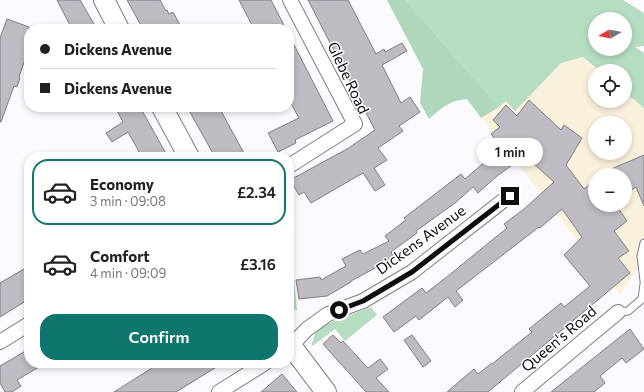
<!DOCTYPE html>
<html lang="en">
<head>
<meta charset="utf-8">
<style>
  body { margin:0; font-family:Commissioner,sans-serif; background:#f6f6f6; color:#202124; height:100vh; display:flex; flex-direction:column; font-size:15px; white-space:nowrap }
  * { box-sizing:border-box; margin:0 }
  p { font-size:13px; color:#757577 }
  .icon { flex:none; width:22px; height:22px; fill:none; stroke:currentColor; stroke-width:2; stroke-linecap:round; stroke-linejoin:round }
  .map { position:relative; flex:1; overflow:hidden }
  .sheet { position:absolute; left:24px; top:152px; width:270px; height:216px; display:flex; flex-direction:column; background:#fff; border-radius:16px; box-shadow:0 2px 6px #0003 }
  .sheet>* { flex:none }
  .banner { position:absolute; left:24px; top:24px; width:270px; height:88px; border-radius:16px; box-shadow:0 2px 6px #0003; display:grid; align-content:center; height:88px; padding:0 16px; background:#fff }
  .needle { width:26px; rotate:260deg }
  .controls { position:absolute; left:588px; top:12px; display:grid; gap:8px }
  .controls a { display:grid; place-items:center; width:44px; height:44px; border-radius:50%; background:#fff; box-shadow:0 2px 6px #0003; font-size:20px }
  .end { position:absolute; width:18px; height:18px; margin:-9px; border:5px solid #0f0d0f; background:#fff; box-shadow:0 0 0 2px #fff }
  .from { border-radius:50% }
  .bubble { position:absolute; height:28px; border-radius:14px; background:#fff; box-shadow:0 2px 6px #0003; font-size:13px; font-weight:600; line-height:28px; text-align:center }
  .banner b { display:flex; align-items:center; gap:14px; height:38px; font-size:15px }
  .banner b+b { border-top:1px solid #e0e0e0 }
  .banner i { width:10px; height:10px; background:#202124 }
  ul { padding:7px 0 0; list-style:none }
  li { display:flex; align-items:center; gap:12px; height:66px; margin:0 8px 6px; padding:0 8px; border:2px solid transparent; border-radius:16px }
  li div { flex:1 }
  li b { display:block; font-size:15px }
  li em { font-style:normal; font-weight:600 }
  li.active { border-color:#0f766e }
  li>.icon { width:36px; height:36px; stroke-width:1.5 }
  .button { display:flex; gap:8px; margin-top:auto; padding:8px 16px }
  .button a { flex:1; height:46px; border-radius:16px; background:#0f766e; color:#fff; font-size:16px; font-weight:600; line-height:46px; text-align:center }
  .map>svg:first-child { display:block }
  .education { fill:#f9f1db; fill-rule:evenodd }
  .green { fill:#b5ddc2; fill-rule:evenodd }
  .forest { fill:#aed7bc }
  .building { fill:#bebbc3; stroke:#807d85 }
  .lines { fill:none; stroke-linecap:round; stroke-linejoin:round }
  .lane-casing { stroke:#827d84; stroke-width:9 }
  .street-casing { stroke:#827d84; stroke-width:16 }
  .secondary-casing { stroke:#827d84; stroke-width:22 }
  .lane { stroke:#fff; stroke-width:7 }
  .street { stroke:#fff; stroke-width:14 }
  .secondary { stroke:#fff; stroke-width:20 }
  .route { stroke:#0f0d0f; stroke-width:5 }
  .labels { text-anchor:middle; stroke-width:3; stroke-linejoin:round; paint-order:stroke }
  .street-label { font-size:15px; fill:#0f0d0f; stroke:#fff }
</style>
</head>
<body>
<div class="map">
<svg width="644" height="392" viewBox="0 0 644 392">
  <rect width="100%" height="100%" fill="#fdfaff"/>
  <path class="education" d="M398 0H565L595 49H625V40L644 53V259L620 295 480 116ZM595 71H625V101H595ZM595 123H625V153H595ZM595 175H625V205H595Z"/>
  <g class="green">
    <path d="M405 0H623L644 13V46L635 47 644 53V108L625 92V71H600L583 57 561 63 515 111 506 101 499 107ZM595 19H625V49H595Z"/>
    <polygon points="371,307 377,315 345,341 335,329 311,347 316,330 324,325"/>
  </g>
  <g class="forest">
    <path d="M387 0H405L499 107 481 118 467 99C451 100 441 108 429 119L420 103 423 69Z"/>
    <polygon points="289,273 294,278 297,310 289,309"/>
  </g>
  <g class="building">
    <polygon points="57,0 80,0 97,29 72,29"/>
    <polygon points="127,0 160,0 166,11 167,10 169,14 173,12 180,25 173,29 143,29"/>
    <polygon points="239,0 271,0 286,29 254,29"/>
    <polygon points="308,0 348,0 376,54 384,49 385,52 402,43 407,51 382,65 401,103 410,97 420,112 399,126 403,131 378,148 387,160 374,168 385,185 375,191 363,173 311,203 304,192 299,195 290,180 347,149 375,130"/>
    <polygon points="7,19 29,27 29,48 19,77 20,78 17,87 14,86 1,122 0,122 0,38"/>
    <polygon points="289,35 333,121 295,140 296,143 278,152 268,133 299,118 289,100"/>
    <polygon points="529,100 561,130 564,125 582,138 566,165 584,189 595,180 595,205 616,205 627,221 614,231 629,251 618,258 630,273 488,392 447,392 474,369 478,374 492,363 492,364 532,332 529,329 561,303 564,307 590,286 564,255 582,237 562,209 540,228 539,227 456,291 463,300 455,307 448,297 419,320 416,316 394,332 383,317 422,288 426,293 448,276 507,228 504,224 524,209 554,182 525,156 497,176 478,193 473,187 455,203 416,231 417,233 391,252 394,258 351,281 351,282 327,296 299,299 296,280 320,277 321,280 346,266 342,259 360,250 363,254 389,241 385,236 406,220 404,218 461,174 465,179 495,153 493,150 500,145 491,134 500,127 493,120 506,105 517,116"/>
    <polygon points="115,107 140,107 168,157 142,157 128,132 112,142 106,133 123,122"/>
    <polygon points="187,107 219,107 246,157 215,157"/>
    <polygon points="644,155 644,206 636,187 631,190 625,175 597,175"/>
    <polygon points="29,266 29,299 0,317 0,283"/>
    <polygon points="630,329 644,349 626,363 622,358 600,376 605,383 594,392 551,392"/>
    <polygon points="333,335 341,343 343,341 368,368 380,359 388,369 376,378 389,392 366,392 323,344"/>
    <polygon points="412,335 431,361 423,367 404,340"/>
    <polygon points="29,349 29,363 46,363 17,380 21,386 12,392 5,392 0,383 0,366"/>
    <polygon points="160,363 223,363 176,392 114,392"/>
    <polygon points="282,374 297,392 261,392"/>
  </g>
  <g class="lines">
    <g class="lane-casing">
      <g id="lane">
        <polyline points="644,243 641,256 644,281"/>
        <polyline points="618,312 628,311 642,299 644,284"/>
      </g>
    </g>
    <g class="street-casing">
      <g id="street">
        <polyline points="289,166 355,124 290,0"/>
        <polyline points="0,342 29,324"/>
        <polyline points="289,348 307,329 328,314 363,301 412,272 509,196"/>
        <polyline points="219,392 265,363"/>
        <polyline points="522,392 618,312"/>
      </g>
    </g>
    <g class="secondary-casing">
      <g id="secondary">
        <polyline points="104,0 119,29"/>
        <polyline points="162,107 189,157"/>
        <polyline points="289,343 326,392"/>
      </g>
    </g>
    <use href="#lane" class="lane"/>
    <use href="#street" class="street"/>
    <use href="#secondary" class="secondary"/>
  </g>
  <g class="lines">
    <polyline class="route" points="339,310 363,301 412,272 510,196"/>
  </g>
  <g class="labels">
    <g class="street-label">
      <text transform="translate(348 78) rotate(65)" y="5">Glebe Road</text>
      <text transform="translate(421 240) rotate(-36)" y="5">Dickens Avenue</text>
      <text transform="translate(559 339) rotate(-40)" y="5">Queen's Road</text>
    </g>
  </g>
</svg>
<div class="controls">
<a><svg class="needle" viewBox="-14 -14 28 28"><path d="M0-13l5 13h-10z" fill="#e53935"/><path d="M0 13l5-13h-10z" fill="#757577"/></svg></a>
<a><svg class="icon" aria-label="locate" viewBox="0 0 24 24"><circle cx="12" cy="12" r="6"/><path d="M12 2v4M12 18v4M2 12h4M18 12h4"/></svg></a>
<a>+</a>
<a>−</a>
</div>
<i class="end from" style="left:339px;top:310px"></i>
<i class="end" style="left:510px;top:196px"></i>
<div class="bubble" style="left:477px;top:138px;width:66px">1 min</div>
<div class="banner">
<b><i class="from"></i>Dickens Avenue</b>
<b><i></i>Dickens Avenue</b>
</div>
<section class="sheet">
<ul>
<li class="active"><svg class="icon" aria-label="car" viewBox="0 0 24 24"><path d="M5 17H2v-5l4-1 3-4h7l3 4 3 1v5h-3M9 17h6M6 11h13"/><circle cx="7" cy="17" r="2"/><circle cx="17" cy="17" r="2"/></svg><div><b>Economy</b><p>3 min · 09:08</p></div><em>£2.34</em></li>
<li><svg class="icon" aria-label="car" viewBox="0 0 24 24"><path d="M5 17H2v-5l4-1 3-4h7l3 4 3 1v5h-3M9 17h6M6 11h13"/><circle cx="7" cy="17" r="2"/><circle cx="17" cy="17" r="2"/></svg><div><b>Comfort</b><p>4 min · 09:09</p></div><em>£3.16</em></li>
</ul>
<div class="button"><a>Confirm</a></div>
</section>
</div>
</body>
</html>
